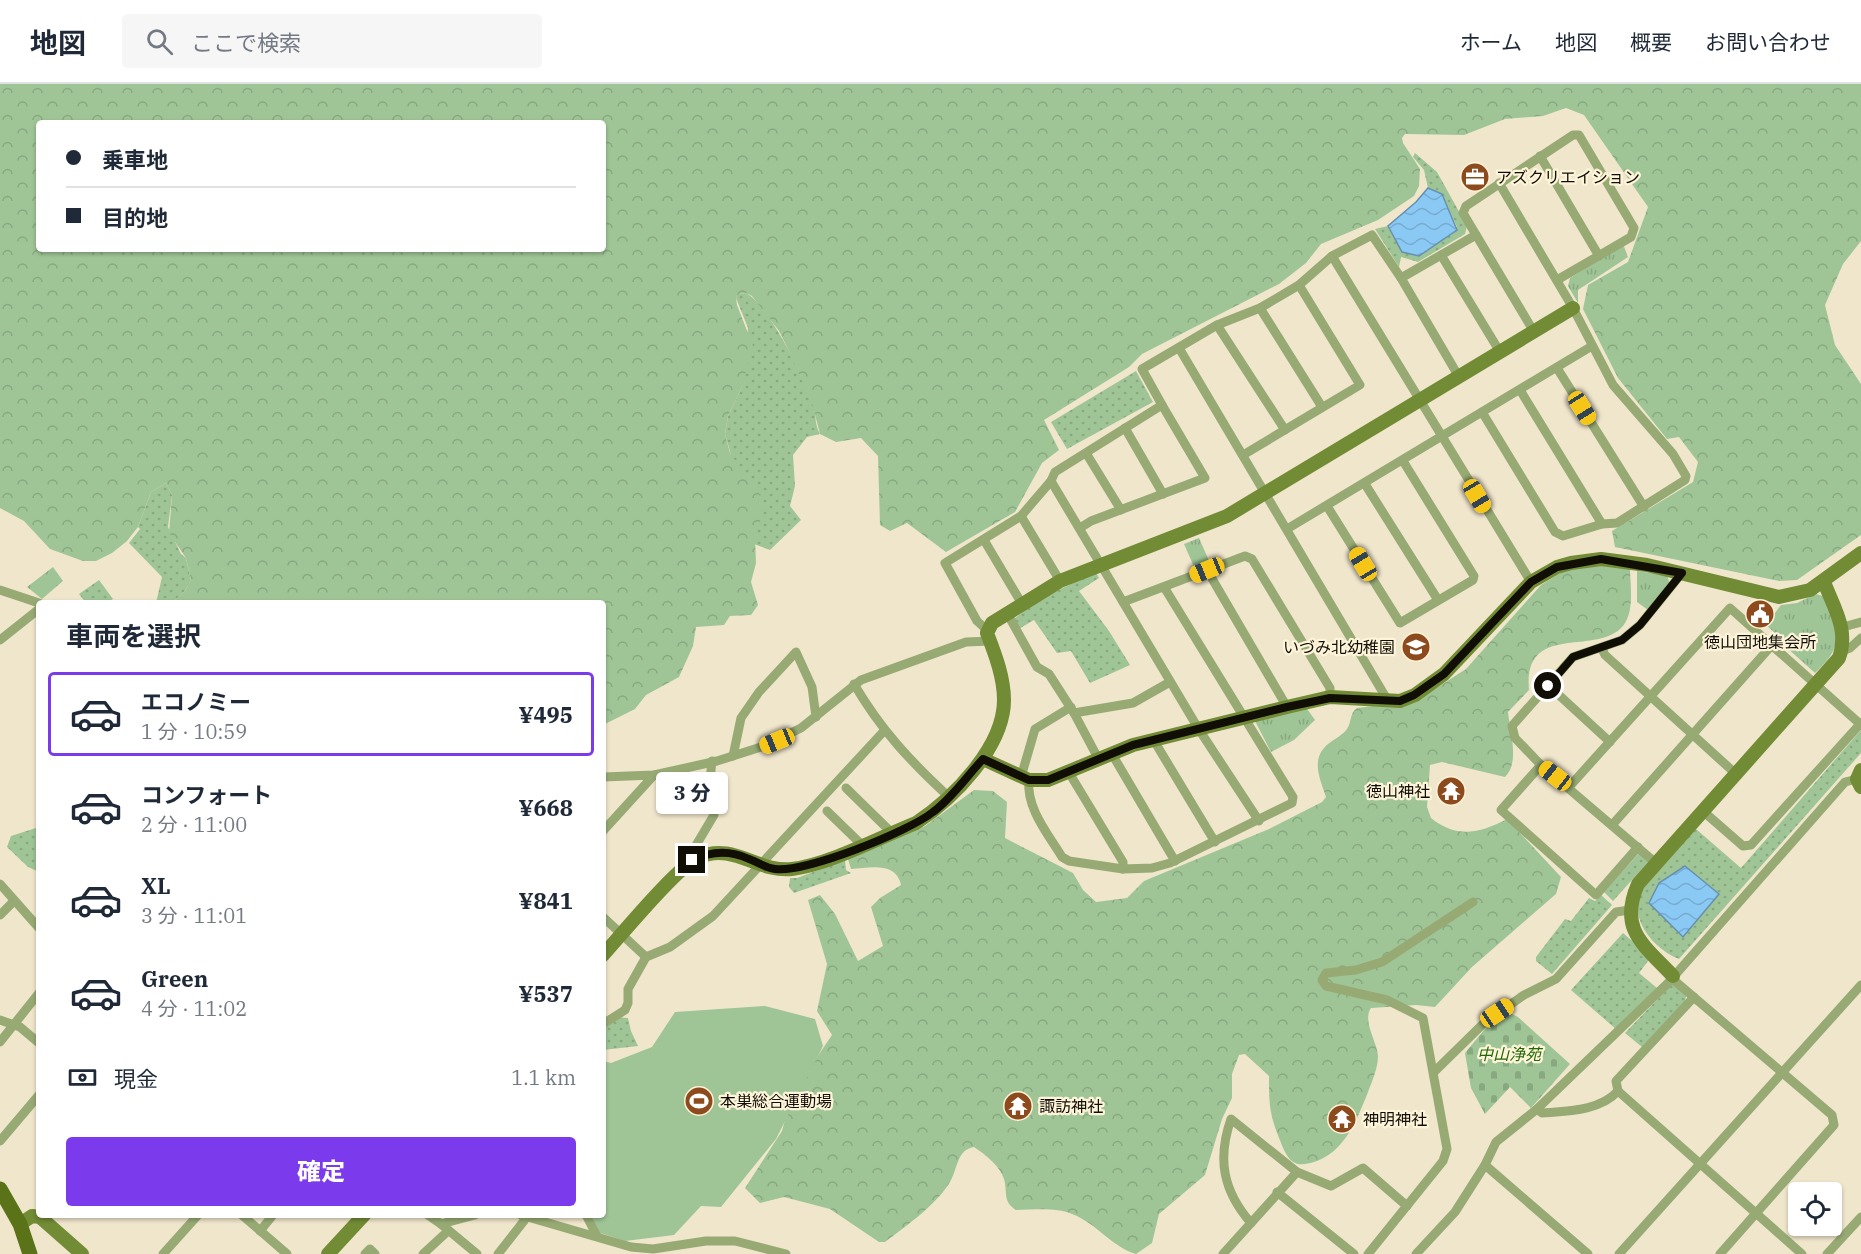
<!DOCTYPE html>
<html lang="ja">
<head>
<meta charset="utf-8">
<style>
  body { margin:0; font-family:"IBM Plex Serif","Noto Sans JP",serif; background:#f6f6f7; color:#1f2937; height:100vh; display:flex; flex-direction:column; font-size:22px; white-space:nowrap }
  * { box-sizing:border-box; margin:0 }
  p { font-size:20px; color:#747a83 }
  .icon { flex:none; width:33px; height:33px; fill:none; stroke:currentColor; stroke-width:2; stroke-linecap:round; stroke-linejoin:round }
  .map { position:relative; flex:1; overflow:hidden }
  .sheet { position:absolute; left:36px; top:516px; width:570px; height:618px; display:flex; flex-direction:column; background:#fff; border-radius:6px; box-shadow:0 2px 4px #0004 }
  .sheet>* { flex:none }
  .top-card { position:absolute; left:36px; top:36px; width:570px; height:132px; border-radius:6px; box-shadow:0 2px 4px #0004; display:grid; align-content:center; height:132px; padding:0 30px; background:#fff }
  .buttons { position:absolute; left:1788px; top:1098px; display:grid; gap:12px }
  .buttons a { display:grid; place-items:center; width:54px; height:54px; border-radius:6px; background:#fff; box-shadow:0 2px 4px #0004; font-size:30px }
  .end { position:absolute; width:27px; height:27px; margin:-14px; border:8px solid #110e06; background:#fff; box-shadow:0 0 0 3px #fff }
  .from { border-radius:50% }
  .bubble { position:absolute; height:42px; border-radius:6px; background:#fff; box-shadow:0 2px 4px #0004; font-size:20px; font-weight:800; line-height:42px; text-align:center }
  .car { position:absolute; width:18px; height:36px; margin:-18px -9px; border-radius:8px; box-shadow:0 0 4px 2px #0007; background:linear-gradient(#f5c518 24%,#345 0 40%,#f5c518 0 76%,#345 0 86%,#f5c518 0) }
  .top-card b { display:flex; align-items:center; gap:21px; height:57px; font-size:22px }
  .top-card b+b { border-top:2px solid #e0e1e3 }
  .top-card i { width:15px; height:15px; background:#1f2937 }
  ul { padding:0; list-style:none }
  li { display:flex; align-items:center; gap:18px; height:84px; margin:0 12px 9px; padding:0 18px; border:3px solid transparent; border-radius:6px }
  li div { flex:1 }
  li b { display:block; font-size:22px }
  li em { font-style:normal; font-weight:800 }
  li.on { border-color:#7c3aed }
  li>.icon { width:54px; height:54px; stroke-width:1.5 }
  h2 { padding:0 30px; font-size:27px; line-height:72px }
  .pay { display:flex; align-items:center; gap:15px; height:66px; padding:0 30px; font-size:22px }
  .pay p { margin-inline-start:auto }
  .button { display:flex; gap:12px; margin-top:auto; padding:12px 30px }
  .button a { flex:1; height:69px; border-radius:6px; background:#7c3aed; color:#fff; font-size:24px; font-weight:800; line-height:69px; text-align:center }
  header { display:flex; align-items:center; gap:36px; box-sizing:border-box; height:84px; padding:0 30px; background:#fff; border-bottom:2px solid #e0e1e3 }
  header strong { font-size:28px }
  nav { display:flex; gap:33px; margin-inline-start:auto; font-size:21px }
  .search { width:420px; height:54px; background:#f6f6f7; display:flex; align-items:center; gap:15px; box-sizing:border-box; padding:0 21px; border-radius:6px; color:#747a83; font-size:22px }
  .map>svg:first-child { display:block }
  .grass { fill:url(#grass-dots) }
  .forest { fill:url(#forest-crowns); fill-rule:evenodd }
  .cemetery { fill:url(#cemetery-stones) }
  .park { fill:url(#park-tufts) }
  .pitch { fill:#9fc596 }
  .water { fill:url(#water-waves); stroke:#6691ad; stroke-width:1.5 }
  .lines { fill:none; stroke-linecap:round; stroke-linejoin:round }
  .street { stroke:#97aa74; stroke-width:9 }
  .secondary { stroke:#728b35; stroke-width:14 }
  .primary { stroke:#5a7318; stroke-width:15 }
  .route { stroke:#110e06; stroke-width:8 }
  .labels { text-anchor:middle; stroke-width:4.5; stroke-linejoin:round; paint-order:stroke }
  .poi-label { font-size:16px; fill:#110e06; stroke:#fef4d9; text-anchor:start }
  .park-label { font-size:16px; font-style:italic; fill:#226906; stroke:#fef4d9 }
</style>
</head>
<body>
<header>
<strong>地図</strong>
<div class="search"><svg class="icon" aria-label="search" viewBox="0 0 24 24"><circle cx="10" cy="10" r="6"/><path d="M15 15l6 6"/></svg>ここで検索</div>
<nav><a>ホーム</a><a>地図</a><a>概要</a><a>お問い合わせ</a></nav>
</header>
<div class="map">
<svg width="1861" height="1170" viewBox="0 0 1861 1170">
  <defs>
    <pattern id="grass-dots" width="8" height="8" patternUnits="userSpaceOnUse" patternTransform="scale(1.5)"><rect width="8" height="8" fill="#9fc596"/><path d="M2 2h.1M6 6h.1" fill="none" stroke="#88a880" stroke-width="1.8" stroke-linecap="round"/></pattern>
    <pattern id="forest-crowns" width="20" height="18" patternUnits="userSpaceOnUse" patternTransform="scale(1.5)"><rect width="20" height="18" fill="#9fc596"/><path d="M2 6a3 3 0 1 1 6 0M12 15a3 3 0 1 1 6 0" fill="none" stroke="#88a880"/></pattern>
    <pattern id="cemetery-stones" width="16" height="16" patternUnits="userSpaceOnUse" patternTransform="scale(1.5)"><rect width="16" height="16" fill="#9fc596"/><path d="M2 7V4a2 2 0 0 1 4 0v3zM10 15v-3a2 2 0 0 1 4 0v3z" fill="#88a880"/></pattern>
    <pattern id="park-tufts" width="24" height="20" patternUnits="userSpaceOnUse" patternTransform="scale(1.5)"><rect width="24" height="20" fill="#9fc596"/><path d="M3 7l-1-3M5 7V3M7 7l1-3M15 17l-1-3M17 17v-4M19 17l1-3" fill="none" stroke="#88a880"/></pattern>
    <pattern id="water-waves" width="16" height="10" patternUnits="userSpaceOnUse" patternTransform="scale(1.5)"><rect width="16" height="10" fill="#8bc9f5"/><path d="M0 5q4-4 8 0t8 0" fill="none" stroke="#77abd1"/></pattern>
  </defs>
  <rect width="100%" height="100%" fill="#f0e6cc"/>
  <g class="grass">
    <polygon points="1415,69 1437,88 1467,142 1465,150 1418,178 1401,173 1399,183 1375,145 1388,142 1402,168 1457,143 1442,110 1428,104 1424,86 1413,73"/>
    <path d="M746 209C768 220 807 298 814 323 816 333 815 341 820 350L807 353 793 371 795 402 790 422 801 436 770 466 754 460 755 454 725 350 728 332 741 305 748 244 736 214 739 210Z"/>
    <polygon points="1136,287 1153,318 1067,365 1051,338"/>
    <polygon points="166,399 172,411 168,443 181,470 186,474 191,496 185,507 172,519 156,519 162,493 129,459 140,445 138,443 151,408"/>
    <polygon points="1096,488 1099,494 1079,507 1109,547 1130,581 1090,599 1071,567 1057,569 1034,536 1017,546 1011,537 1040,515"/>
    <polygon points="99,496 113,515 107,519 86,519 79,510"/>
    <path d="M1861 646V669L1679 875C1651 864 1624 829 1644 798 1657 778 1680 761 1696 745L1741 784Z"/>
    <polygon points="39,743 39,788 28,783 7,763 11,752"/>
    <polygon points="1641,767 1650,776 1613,817 1604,808"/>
    <polygon points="845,776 846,786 851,789 794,809 789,803 790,794 797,794"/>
    <polygon points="1601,811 1612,821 1552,890 1536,877 1536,873 1565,835 1571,837 1589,814 1595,817"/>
    <polygon points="1623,849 1651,873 1639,889 1657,904 1617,946 1571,906"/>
    <polygon points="1672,900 1686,912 1685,917 1642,963 1625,949"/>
    <polygon points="614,933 628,934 631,947 638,962 603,966 603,942"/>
  </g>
  <g class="forest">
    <path d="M0 0H1861V157L1843 180 1825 221 1835 261 1861 300V451L1797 496 1779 497 1615 463 1612 447 1693 398 1698 378 1679 353 1667 355 1618 294 1583 225 1588 201 1628 178 1648 123 1584 31 1566 24 1543 32 1505 35 1464 51 1405 50 1402 54 1403 59 1420 85 1419 102 1414 112 1378 136 1321 160 1306 179 1279 200 1142 270 1129 283 1044 336 1059 366 1042 379 1015 428 946 468 907 439 890 447 880 441 878 372 861 354 836 358 820 350 812 319 787 263 779 247 752 212 746 209 739 210 736 214 737 221 753 262 741 305 728 332 725 350 730 369 759 409 763 429 755 454 756 479 751 498 758 521 751 531 730 532 724 541 696 543 693 562 679 593 646 611 635 625 603 641V519H172L185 507 191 496 186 474 169 449 172 411 166 399 151 408 138 443 127 457 112 469 96 477H83L50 465 24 437 0 424ZM39 39H603V165H39Z"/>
    <path d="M1610 478 1630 483C1630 501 1635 527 1623 542 1597 573 1523 537 1529 606L1508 628C1510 647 1520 679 1505 693L1442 678 1430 681 1427 723 1431 734C1457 755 1480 749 1507 735L1561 793 1556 810 1472 883 1435 923 1416 921 1371 924C1362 937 1377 957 1378 972 1378 984 1372 997 1368 1008 1356 1038 1342 1075 1305 1080 1289 1083 1284 1066 1279 1054 1269 1028 1269 1019 1269 992L1245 970 1239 971 1232 990V1014L1222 1035 1205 1091 1159 1130 1152 1159 1136 1170C1112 1163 1096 1139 1072 1130 1055 1123 1034 1126 1016 1126 1002 1117 1008 1108 1004 1095 1000 1082 986 1071 974 1063 957 1066 958 1083 951 1096 940 1118 905 1143 885 1158H879L830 1125 784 1113 760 1119 745 1104 782 1047 792 1010 832 951 817 927 827 880 808 816 820 811 835 830 858 877 883 862 871 823 880 814 901 801C896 777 869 784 851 785L847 772 925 742 974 706 993 707 1007 718 1005 754 1073 789 1083 806 1096 818 1127 814 1144 797 1269 745 1322 718 1326 713C1320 695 1310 675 1328 660 1333 656 1343 651 1347 645 1352 638 1349 630 1357 624L1408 618 1427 610 1466 585 1541 501 1568 484Z"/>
  </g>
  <polygon class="cemetery" points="1508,928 1518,933 1570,980 1531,1024 1510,1003 1485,1030 1471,1004 1465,969 1484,946"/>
  <g class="park">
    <polygon points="1623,160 1628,173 1578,206 1578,219 1568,202 1570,194"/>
    <polygon points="1199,454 1210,479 1195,485 1184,460"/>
    <polygon points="53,483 63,497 42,515 27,503"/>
    <polygon points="1637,487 1667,491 1670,501 1648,526 1637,518"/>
    <path d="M1816 510 1826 513C1840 548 1845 561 1815 589L1776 554V550L1766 541 1781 521 1797 519Z"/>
    <polygon points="1305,622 1315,636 1294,656 1271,668 1255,637"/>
  </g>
  <polygon class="pitch" points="765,922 815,935 823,962 776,1055 721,1123 701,1122 674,1151 625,1157 600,1149 591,1131 603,1131 603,977 611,979 652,963 675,928"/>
  <g class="water">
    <polygon points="1428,104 1442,110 1457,146 1419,172 1402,168 1388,142 1416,118"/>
    <polygon points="1685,782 1719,810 1683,853 1649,819 1659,799"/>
  </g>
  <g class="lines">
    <g class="street">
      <polyline points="1540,72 1599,172"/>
      <polyline points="1499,99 1573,224 1613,301 1673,370 1686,392 1685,396 1617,439 1602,440 1520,306"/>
      <polyline points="1441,171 1500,268"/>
      <polyline points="1332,172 1531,498"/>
      <polyline points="1401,194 1476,151"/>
      <polyline points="1260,224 1322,323"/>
      <polyline points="1217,241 1285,346"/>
      <polyline points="1534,248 1463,129 1466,122 1573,51 1579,51 1634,144 1631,153 1557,196"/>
      <polyline points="1179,264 1388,617"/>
      <polyline points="1557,284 1644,423"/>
      <polyline points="1482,328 1555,448 1563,452 1602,440"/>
      <polyline points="1125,344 1163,410"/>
      <polyline points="1086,369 1121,426"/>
      <polyline points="1243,371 1360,301 1299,201"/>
      <polyline points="1365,400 1438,516"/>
      <polyline points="1327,422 1400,539 1473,496 1474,492 1403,377"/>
      <polyline points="1021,432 1060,497"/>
      <polyline points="1080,444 1091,437 1205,394 1162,321"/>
      <polyline points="1287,445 1592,262"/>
      <polyline points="984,456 1022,520"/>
      <polyline points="1207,486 1287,623"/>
      <polyline points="0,506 39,519"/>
      <polyline points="1123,518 1245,472 1252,475 1330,604 1330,613"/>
      <polyline points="1007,529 1037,583 1049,590 1074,629 1099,676"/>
      <polyline points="1843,543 1861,538"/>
      <polyline points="987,546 977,537 945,479 1021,432 1051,397"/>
      <polyline points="0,556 39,525"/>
      <polyline points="1602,565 1605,571 1736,690"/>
      <polyline points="1842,567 1850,564 1861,554"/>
      <path d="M854 600C881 646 910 677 949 713"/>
      <polyline points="1548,601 1610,658"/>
      <polyline points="1074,629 1133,619 1170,598"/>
      <polyline points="1153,655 1215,758"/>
      <polyline points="1112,670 1175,777"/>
      <polyline points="733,672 741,634 759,608 796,568 812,603 816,633"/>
      <polyline points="1541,681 1501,726 1596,811 1638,763"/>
      <polyline points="1068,687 1123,778 1123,785 1152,784 1170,779 1292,719 1293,713 1164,503"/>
      <polyline points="603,693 654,691 717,677 764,662 801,644 861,596 966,558 991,557"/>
      <polyline points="1021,693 1035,645 1071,623"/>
      <path d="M1029 696C1026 724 1048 750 1062 773L1069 777 1123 785"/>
      <polyline points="1569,703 1730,524 1860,640"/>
      <polyline points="846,704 892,749"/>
      <polyline points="827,727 862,761"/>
      <polyline points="1704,728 1743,762 1751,761 1861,639"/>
      <polyline points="1259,737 1198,644 1051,397 1055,388 1162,321 1142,285 1217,241 1260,224 1299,201 1332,172 1372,151 1401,194 1459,293"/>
      <polyline points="1613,740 1772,561"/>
      <polyline points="603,747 654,691"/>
      <polyline points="696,774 692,768 714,731 709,705 712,677"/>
      <polyline points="1657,780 1541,681 1515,654 1512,642 1573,573 1622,556 1640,541 1682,489"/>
      <polyline points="0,800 39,844"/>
      <polyline points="0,831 14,817"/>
      <polyline points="603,833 646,873"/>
      <polyline points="1673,892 1676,898 1832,1031 1834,1041 1720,1170"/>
      <polyline points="0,936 20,943 39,959"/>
      <polyline points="603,940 625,926 628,919 628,905 646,873 670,863 713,832 884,647"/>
      <polyline points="0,958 39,909"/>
      <polyline points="1434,988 1483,940 1524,911 1556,895 1616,828 1630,826"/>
      <polyline points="1618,1007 1802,1170"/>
      <path d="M1537 1025 1542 1029C1567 1027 1600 1027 1618 1007L1616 997 1694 913"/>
      <polyline points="0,1057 39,1011"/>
      <polyline points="1485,1081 1588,1170"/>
      <polyline points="1277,1108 1354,1170"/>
      <polyline points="242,1131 287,1170"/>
      <polyline points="428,1131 441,1140 475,1131"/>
      <polyline points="521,1131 631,1163 653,1165 706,1157 735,1157 786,1170"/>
      <polyline points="586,1131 597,1152"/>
      <path d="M1251 1139C1223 1107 1217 1075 1231 1035L1297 1088 1331 1102 1363 1084 1407 1122"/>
      <polyline points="441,1140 477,1170"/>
      <polyline points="260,1147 273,1131"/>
      <polyline points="163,1170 198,1131"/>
      <polyline points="365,1170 370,1165 375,1170"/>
      <polyline points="423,1170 448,1147"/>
      <polyline points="498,1170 527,1133"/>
      <polyline points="1223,1170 1297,1088"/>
      <polyline points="1368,1170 1443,1077 1447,1065 1423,934 1387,916 1326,902 1322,896 1326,889 1356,886 1382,878 1473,818"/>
      <polyline points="1416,1170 1455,1128 1485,1081 1496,1058 1537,1025 1668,899 1845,698 1857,695"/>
      <polyline points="1619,1170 1861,901"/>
      <polyline points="1827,1170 1861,1133"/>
    </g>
    <g class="secondary">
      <polyline points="983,675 1029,696 1048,696 1133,661 1287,623 1330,613 1400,617 1415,611 1444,590 1531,498 1557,483 1571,479 1601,475 1647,481 1779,513 1810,506 1861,469"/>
      <polyline points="1861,686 1857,695 1861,703"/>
      <path d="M603 871C622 850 678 782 699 773 734 758 758 789 792 785 828 781 881 753 916 739 953 715 1004 663 1004 616 1004 593 995 570 987 549L992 539 1060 497 1227 432 1573 224"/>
      <path d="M1673 892C1644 861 1618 846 1638 800L1839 574C1849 546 1834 524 1824 498"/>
      <polyline points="20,1140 32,1132 40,1133 82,1170"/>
      <polyline points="328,1170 364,1131"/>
    </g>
    <polyline class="primary" points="0,1105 20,1140 30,1170"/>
  </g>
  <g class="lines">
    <path class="route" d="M692 776C711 767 730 766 749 775 757 778 766 784 775 785 805 789 908 748 933 728 952 714 967 692 983 675L1029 696H1048L1133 661 1287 623 1330 614 1400 617 1414 611 1444 590 1531 498 1557 483 1601 475 1682 489 1640 541 1622 556 1573 573 1548 602"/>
  </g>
  <defs>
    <g id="office-disc" transform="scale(1.5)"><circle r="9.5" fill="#8d4a1c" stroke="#fef4d9"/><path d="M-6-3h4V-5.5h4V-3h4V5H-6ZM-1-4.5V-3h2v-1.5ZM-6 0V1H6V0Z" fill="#fff"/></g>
    <g id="civic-disc" transform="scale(1.5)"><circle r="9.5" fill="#8d4a1c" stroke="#fef4d9"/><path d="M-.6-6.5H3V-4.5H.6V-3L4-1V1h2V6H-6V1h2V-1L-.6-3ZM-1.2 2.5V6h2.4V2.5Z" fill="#fff"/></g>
    <g id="school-disc" transform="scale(1.5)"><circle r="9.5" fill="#8d4a1c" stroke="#fef4d9"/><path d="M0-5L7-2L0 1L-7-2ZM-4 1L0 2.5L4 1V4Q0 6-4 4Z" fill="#fff"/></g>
    <g id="temple-disc" transform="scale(1.5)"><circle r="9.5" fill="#8d4a1c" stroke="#fef4d9"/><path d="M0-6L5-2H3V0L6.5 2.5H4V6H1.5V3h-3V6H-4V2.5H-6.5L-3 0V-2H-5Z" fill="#fff"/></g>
    <g id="stadium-disc" transform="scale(1.5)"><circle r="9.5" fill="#8d4a1c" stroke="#fef4d9"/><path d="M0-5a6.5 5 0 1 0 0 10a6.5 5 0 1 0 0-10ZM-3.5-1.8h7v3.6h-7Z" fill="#fff"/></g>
  </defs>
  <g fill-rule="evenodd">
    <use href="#office-disc" x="1475" y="93"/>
    <use href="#civic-disc" x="1760" y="530"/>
    <use href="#school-disc" x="1416" y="563"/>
    <use href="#temple-disc" x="1451" y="707"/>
    <use href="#stadium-disc" x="699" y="1017"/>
    <use href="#temple-disc" x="1018" y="1022"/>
    <use href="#temple-disc" x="1342" y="1035"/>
  </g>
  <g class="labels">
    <g class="poi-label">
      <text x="1496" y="99">アズクリエイション</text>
      <text x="1760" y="564" text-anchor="middle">徳山団地集会所</text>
      <text x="1395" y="569" text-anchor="end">いづみ北幼稚園</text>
      <text x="1430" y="713" text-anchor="end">徳山神社</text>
      <text x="720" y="1023">本巣総合運動場</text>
      <text x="1039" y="1028">諏訪神社</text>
      <text x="1363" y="1041">神明神社</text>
    </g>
    <g class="park-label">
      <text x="1509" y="976">中山浄苑</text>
    </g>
  </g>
</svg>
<div class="buttons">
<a><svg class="icon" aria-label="locate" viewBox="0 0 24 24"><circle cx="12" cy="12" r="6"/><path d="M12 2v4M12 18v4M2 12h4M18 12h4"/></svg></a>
</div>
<i class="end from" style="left:1548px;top:602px"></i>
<i class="end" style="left:692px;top:776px"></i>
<div class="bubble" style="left:656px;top:688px;width:72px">3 分</div>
<i class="car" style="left:1582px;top:324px;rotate:148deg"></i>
<i class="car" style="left:1477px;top:412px;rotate:149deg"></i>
<i class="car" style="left:1363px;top:480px;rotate:329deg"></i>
<i class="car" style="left:1207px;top:486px;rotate:248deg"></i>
<i class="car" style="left:777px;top:657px;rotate:248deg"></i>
<i class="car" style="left:1555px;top:692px;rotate:308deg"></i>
<i class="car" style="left:1497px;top:929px;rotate:56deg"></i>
<div class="top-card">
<b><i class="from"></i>乗車地</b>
<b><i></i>目的地</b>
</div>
<section class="sheet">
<h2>車両を選択</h2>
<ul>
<li class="on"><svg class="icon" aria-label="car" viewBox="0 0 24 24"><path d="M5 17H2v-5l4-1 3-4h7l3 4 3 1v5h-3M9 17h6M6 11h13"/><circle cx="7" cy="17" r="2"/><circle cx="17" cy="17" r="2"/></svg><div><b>エコノミー</b><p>1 分 · 10:59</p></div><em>¥495</em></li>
<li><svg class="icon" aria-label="car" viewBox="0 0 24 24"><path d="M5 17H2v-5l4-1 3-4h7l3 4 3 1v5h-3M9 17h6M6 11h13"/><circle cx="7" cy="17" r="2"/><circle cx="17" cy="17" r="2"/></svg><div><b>コンフォート</b><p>2 分 · 11:00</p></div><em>¥668</em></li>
<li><svg class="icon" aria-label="car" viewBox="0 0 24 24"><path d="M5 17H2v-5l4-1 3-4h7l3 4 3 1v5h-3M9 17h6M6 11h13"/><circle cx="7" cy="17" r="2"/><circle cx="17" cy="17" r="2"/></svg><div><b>XL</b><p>3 分 · 11:01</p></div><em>¥841</em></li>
<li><svg class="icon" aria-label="car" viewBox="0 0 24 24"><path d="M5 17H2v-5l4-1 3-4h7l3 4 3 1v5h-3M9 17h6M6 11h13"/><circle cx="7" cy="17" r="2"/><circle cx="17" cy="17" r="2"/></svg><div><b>Green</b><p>4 分 · 11:02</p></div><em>¥537</em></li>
</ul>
<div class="pay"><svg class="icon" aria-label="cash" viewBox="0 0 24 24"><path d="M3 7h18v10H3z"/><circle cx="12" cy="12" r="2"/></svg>現金<p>1.1 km</p></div>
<div class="button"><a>確定</a></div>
</section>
</div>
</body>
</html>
